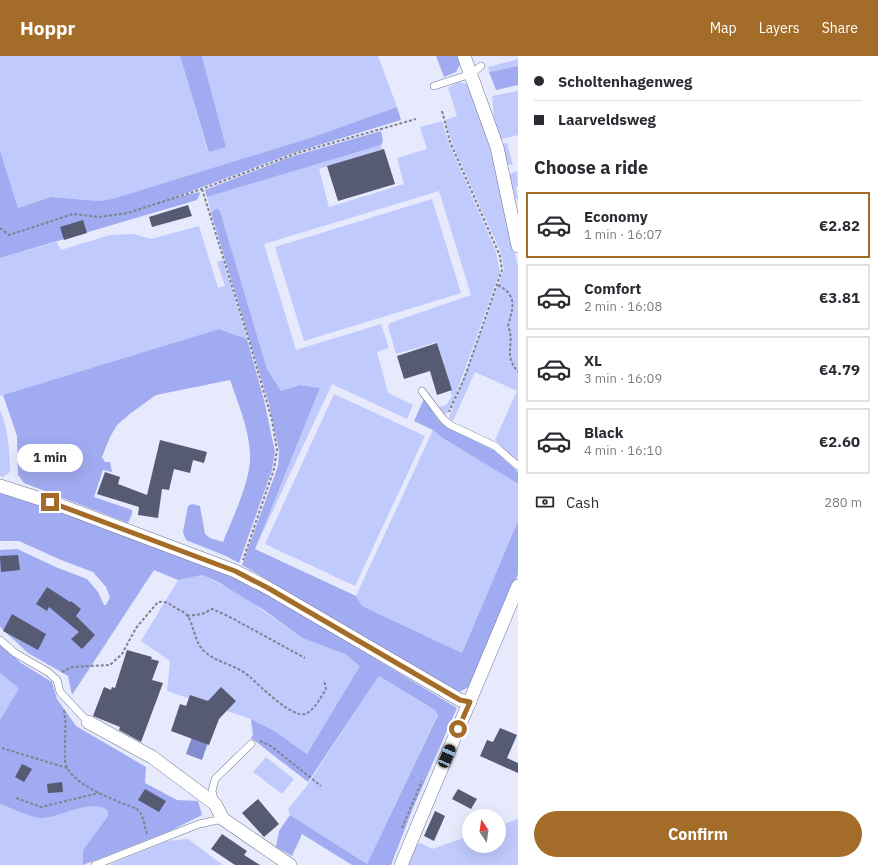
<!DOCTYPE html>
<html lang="en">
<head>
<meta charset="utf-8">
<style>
  body { margin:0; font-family:"IBM Plex Sans",sans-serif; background:#f2f2f3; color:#2b2b33; height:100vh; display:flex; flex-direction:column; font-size:15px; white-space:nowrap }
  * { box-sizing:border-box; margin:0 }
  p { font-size:13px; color:#7c7c81 }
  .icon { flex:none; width:22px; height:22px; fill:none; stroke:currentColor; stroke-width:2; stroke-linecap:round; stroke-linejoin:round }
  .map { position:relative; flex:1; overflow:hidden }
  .panel { display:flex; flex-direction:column; background:#fff; width:360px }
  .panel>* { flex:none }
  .banner { display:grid; align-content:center; height:88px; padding:0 16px; background:#fff }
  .needle { width:26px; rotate:347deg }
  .buttons { position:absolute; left:462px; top:753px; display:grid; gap:8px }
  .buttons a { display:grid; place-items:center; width:44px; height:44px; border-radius:50%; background:#fff; box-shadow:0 4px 16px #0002; font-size:20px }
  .end { position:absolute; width:18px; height:18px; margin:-9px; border:5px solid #a46c29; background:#fff; box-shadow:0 0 0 2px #fff }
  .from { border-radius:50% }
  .bubble { position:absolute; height:28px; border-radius:14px; background:#fff; box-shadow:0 4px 16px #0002; font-size:13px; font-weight:700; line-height:28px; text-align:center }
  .car { position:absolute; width:12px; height:24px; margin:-12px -6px; border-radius:5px; box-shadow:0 0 3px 1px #0007; background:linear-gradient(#222 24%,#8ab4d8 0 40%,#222 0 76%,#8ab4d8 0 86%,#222 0) }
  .banner b { display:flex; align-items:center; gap:14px; height:38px; font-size:15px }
  .banner b+b { border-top:1px solid #e1e1e2 }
  .banner i { width:10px; height:10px; background:#2b2b33 }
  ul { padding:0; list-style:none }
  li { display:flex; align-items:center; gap:12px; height:66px; margin:0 8px 6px; padding:0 8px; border:2px solid #e1e1e2; border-radius:0px }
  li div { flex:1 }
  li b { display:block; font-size:15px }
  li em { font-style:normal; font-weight:700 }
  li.selected { border-color:#a46c29 }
  li>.icon { width:36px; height:36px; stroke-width:1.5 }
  h2 { padding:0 16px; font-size:18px; line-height:48px }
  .pay { display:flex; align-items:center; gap:10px; height:44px; padding:0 16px; font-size:15px }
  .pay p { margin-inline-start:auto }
  .button { display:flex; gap:8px; margin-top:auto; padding:8px 16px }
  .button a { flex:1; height:46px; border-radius:24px; background:#a46c29; color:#fff; font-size:16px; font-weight:700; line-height:46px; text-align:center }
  header { display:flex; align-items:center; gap:24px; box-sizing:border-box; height:56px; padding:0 20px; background:#a46c29; color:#fff }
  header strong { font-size:19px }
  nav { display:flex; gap:22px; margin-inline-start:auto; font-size:14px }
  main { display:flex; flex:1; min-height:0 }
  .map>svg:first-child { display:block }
  .green { fill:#c1cafd }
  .forest { fill:#a1abf1 }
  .water { fill:#828ccf }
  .building { fill:#565a73 }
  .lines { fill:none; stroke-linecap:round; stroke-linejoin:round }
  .lane-casing { stroke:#727690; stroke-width:8 }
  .street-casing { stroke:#727690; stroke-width:14 }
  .path { stroke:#808290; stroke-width:2; stroke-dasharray:3 2; stroke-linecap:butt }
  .lane { stroke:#fff; stroke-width:7 }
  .street { stroke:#fff; stroke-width:13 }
  .route { stroke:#a46c29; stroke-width:5 }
</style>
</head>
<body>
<header>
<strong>Hoppr</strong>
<nav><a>Map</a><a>Layers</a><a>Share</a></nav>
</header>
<main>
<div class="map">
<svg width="518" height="809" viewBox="0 0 518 809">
  <rect width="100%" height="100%" fill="#e7eafc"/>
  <g class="green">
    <polygon points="0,0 180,0 207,93 210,96 226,91 202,0 378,0 397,51 313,81 112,143 99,145 51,141 18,152 0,94"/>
    <polygon points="518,3 518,10 489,16 488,11"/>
    <polygon points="458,26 470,29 495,105 518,211 518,405 495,384 517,335 475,316 453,365 449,362 504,213 501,197 453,90 445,64 457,60 448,32"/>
    <path d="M518 35V79L502 83 498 82C493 68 494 55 492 40Z"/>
    <polygon points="442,65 448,85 496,196 500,216 453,346 448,356 445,359 439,351 446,349 452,340 450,335 452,334 437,286 396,298 388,270 390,267 471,239 439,135 264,188 296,294 381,268 389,292 377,296 388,337 413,349 407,363 332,328 255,493 320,332 300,329 281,335 267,313 220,155 217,152 211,157 207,141 381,89 382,93 319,113 329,151 404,128 397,102 427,93 420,71"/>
    <polygon points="505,87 507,87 513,109 505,108 501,90"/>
    <polygon points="517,115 518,130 516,132 518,143 516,143 508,119"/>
    <polygon points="432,143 461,237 304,285 275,191"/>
    <polygon points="199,170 218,232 225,230 217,206 223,204 247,283 219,273 0,340 0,202 57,186 61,194 110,179 134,178 151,183"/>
    <polygon points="334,338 425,380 355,530 265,488"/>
    <path d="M0 354C9 374 9 394 10 416L3 421 0 420Z"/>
    <polygon points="433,374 441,381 518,428 518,465 462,597 362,550 356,540"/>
    <polygon points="202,519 238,537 302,582 345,598 361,610 307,698 273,674 251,663 167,635 170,605 141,585 178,524"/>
    <polygon points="0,617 17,631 18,634 0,664"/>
    <polygon points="379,620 435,654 438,658 367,808 290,759 288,753 306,731"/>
    <polygon points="266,701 294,723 282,738 253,716"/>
    <path d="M0 748C9 751 34 763 42 762 60 762 92 741 108 755V760L83 794V809H0Z"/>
    <polygon points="518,763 518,809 405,809 412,791 421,787 432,793 469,780 469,790 499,790 499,770"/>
    <polygon points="188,783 223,809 108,809 167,785"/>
  </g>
  <g class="forest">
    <polygon points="180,0 202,0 226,91 210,96 208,94"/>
    <polygon points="436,0 459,0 461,6 456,16 444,21"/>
    <polygon points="518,10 518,29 496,34 489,16"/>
    <polygon points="397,51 401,64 293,97 173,142 199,136 200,138 197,144 0,202 0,94 18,152 51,141 99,145 112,143 313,81"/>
    <polygon points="381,75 383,85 381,89 207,141 205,134 290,101"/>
    <polygon points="217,152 220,155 267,313 281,335 300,329 320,332 255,493 356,540 362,550 462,597 518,465 518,518 473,629 459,636 242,509 278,410 279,395 269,348 211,157"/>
    <path d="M219 273 247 283 264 344 275 396 272 414 239 507 226 500 186 484 183 476 188 450 192 448 200 450 205 478 210 482 223 486C232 464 252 421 250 398 249 373 238 347 230 324L156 339 131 357 117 369 110 381 102 401 105 406H110L112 416 103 414 94 441 132 454V458L128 467 24 427 18 419 17 380 3 339Z"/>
    <polygon points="424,343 438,364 445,370 495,395 518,416 518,428 441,381 433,374 414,365"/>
    <polygon points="0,437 101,469 245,524 457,652 413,752 391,809 352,809 302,778 292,800 276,791 279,775 290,759 367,808 438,659 435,654 379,620 308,726 251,682 253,679 251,663 273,674 307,698 360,610 345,598 302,582 264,554 218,526 202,519 178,524 154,514 72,639 68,620 28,597 0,571 0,494 17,493 58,512 87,523 98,536 104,549 106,549 110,541 106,531 93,516 61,504 19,485 0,485"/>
    <path d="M0 588 21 607 52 626 57 643 76 670 146 711 145 727 177 744 198 745 202 759 170 775 83 809V794L108 760V755C92 741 60 762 42 762 34 763 9 751 0 748V664L18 634 17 631 0 617Z"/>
  </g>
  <polygon class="water" points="197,667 213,672 202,704 186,698"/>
  <g class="building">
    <polygon points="384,93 395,128 338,145 327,110"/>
    <polygon points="188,149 192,160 152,171 149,161"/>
    <polygon points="83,164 87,177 64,184 60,171"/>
    <polygon points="437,287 452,334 437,339 430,315 404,323 397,300"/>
    <polygon points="160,384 207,396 204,407 193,404 190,417 174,413 169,434 162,433 158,462 138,459 139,451 97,438 105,416 120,421 118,428 147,439"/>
    <polygon points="18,499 20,514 1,516 0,500"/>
    <polygon points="47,531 70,546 71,545 81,553 76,560 95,579 82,593 71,583 79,576 49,551 47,555 36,548"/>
    <polygon points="12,558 46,578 38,594 3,575"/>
    <polygon points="127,594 152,601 151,603 159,605 152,624 163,627 141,686 119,674 120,671 93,660 104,631 111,634 112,631 115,632"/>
    <polygon points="221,631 236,645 219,663 209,689 171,675 180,648 186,650 190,639 208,645"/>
    <polygon points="500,672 517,679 507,702 518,707 518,717 480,700 487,684 493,686"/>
    <polygon points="22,708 32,713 24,726 15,721"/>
    <polygon points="62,726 63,736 48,737 47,728"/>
    <polygon points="145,733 166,745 159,756 138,744"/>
    <polygon points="458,733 477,743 471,753 452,743"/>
    <polygon points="258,743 279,768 264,781 242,757"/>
    <polygon points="435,755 445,760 434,785 424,780"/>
    <polygon points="222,778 247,795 244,799 260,809 235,809 211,793"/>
  </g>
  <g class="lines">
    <g class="lane-casing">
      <g id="lane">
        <polyline points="434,30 471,18 481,10"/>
        <polyline points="422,335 443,363 450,369 495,390 518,410"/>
        <polyline points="0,584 15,597 48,616 57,624 60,636 88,666"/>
        <polyline points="215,747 212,735 215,723 251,688"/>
        <polyline points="95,809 199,768 223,763"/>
      </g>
    </g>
    <g class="street-casing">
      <g id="street">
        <polyline points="464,0 497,91 518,190"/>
        <polyline points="0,430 62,450 235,515 268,532 460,644 470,646"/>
        <polyline points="88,666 152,701 215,748 223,763 290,809"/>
        <polyline points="401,809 518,530"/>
      </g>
    </g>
    <g class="path">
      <polyline points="442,55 450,86 500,200 502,214 464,323 449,356"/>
      <polyline points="202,133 250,288 272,364 277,394 274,413 243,504"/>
      <polyline points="0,172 9,179 73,158 99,161 128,157 202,133 297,97 416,63"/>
      <path d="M498 229C518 240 513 251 508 270 516 289 502 296 518 316"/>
      <polyline points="187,560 202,558 212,553 228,560 305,602"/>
      <path d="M62 616 72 611 110 609 122 598 136 572 158 546C164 545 169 547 174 551 178 553 184 556 187 559 194 568 194 586 204 595 218 608 236 608 250 621 260 630 292 662 305 658 314 655 321 641 326 633L324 624"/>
      <path d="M64 654C67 671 64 687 65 704 66 728 118 745 137 753L142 759 147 779"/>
      <polyline points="260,685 271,690 321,730"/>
      <polyline points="2,692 67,712"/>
      <polyline points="16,742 41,751 99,737"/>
      <polyline points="402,772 422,725"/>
    </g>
    <use href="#lane" class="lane"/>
    <use href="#street" class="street"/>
  </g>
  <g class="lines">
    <polyline class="route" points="50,446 235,515 268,532 460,644 470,646 458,673"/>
  </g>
</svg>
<div class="buttons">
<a><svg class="needle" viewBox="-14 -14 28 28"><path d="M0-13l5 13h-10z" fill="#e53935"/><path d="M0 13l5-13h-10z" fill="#7c7c81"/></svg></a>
</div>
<i class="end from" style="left:458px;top:673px"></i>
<i class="end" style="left:50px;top:446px"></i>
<div class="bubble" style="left:17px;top:388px;width:66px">1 min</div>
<i class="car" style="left:447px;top:700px;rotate:23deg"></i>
</div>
<section class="panel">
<div class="banner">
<b><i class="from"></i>Scholtenhagenweg</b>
<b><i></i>Laarveldsweg</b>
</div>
<h2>Choose a ride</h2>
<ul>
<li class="selected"><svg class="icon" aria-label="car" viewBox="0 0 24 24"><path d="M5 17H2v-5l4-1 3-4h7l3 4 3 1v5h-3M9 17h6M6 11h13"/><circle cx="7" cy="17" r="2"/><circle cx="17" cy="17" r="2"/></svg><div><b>Economy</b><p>1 min · 16:07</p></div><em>€2.82</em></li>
<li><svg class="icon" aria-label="car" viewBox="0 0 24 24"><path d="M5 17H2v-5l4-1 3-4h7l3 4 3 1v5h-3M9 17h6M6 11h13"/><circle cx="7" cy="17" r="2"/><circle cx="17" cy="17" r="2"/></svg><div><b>Comfort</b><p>2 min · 16:08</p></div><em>€3.81</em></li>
<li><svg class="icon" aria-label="car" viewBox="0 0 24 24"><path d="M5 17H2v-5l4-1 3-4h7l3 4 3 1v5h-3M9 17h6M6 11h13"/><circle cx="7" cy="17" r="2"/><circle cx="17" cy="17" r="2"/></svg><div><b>XL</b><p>3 min · 16:09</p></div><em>€4.79</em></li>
<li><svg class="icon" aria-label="car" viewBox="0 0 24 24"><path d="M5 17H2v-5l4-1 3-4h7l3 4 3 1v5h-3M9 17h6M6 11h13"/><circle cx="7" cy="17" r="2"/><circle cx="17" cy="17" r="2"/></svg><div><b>Black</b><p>4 min · 16:10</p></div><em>€2.60</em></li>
</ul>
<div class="pay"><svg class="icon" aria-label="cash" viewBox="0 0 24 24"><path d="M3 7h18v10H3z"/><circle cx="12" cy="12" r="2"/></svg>Cash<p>280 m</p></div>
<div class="button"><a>Confirm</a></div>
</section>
</main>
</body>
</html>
